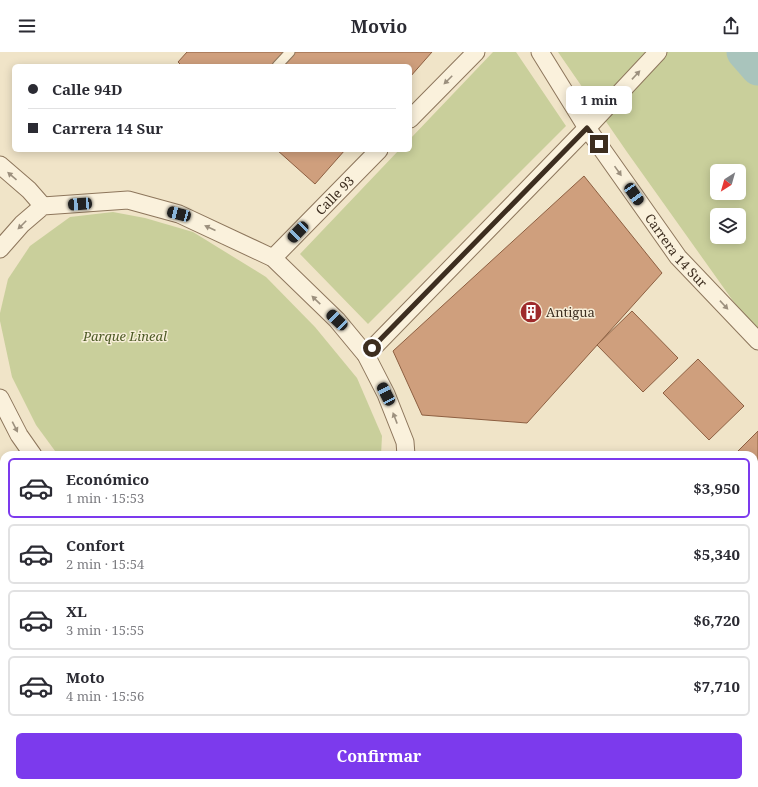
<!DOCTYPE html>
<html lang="es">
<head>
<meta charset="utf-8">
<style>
  body { margin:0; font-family:"Noto Serif",serif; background:#f7f7f7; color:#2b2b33; height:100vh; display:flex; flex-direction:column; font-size:15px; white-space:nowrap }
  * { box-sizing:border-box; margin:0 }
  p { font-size:13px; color:#7c7c81 }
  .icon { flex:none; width:22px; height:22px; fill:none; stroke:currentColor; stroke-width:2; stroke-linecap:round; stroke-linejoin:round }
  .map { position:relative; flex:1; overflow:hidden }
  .side { position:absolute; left:0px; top:399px; width:758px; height:336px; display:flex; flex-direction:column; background:#fff; border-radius:12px 12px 0 0; box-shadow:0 2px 10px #0003 }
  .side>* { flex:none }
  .hud { position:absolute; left:12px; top:12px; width:400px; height:88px; border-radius:6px; box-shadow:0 2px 10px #0003; display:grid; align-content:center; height:88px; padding:0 16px; background:#fff }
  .needle { width:26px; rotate:217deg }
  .controls { position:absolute; left:710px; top:112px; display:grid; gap:8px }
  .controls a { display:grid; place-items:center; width:36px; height:36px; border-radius:6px; background:#fff; box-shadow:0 2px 10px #0003; font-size:20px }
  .end { position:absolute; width:18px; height:18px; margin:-9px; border:5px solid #3d2e20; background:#fff; box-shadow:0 0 0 2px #fff }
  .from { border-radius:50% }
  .bubble { position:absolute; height:28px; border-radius:6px; background:#fff; box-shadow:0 2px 10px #0003; font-size:13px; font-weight:700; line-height:28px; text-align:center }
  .car { position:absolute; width:12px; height:24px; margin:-12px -6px; border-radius:5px; box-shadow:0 0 3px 1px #0007; background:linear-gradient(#222 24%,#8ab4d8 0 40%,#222 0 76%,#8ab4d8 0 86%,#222 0) }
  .hud b { display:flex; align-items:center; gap:14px; height:38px; font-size:15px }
  .hud b+b { border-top:1px solid #e1e1e2 }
  .hud i { width:10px; height:10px; background:#2b2b33 }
  ul { padding:7px 0 0; list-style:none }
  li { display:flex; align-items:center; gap:12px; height:60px; margin:0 8px 6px; padding:0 8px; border:2px solid #e1e1e2; border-radius:6px }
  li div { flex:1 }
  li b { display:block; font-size:15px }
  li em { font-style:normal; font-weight:700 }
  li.current { border-color:#7c3aed }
  li>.icon { width:36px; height:36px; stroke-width:1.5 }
  .action { display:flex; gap:8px; margin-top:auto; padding:8px 16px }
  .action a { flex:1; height:46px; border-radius:6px; background:#7c3aed; color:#fff; font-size:16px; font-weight:700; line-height:46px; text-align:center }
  header { display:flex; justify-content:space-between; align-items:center; height:52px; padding:0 16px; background:#fff; font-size:18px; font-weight:700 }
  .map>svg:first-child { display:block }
  .green { fill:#c9cf9b; fill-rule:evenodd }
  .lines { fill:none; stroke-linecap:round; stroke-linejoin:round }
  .river { stroke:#a9c4bc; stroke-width:35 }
  .building { fill:#cf9f7d; stroke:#8d5f41 }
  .lane-casing { stroke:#8d765c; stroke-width:11 }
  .street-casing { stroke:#8d765c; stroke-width:19 }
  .lane { stroke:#faf1dc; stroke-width:9 }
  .street { stroke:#faf1dc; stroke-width:17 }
  .oneway { fill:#9c907e }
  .route { stroke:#3d2e20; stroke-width:5 }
  .labels { text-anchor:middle; stroke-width:3; stroke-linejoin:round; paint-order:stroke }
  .street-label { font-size:13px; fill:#3d2e20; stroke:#f7eed8 }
  .poi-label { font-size:13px; fill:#3d2e20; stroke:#f7eed8; text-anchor:start }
  .park-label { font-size:13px; font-style:italic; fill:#4d5a26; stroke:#f7eed8 }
</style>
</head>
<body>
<header><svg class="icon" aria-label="menu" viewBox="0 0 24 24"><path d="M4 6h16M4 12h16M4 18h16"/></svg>Movio<svg class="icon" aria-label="share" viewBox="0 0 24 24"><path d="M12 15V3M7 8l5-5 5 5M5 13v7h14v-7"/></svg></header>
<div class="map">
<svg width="758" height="735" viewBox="0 0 758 735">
  <rect width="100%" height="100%" fill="#f0e4c8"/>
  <g class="green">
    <polygon points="493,0 516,0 566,74 368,272 300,202 399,98 410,98 410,87"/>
    <path d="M558 0H758V284L627 100ZM717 119H739V141H717ZM717 163H739V185H717Z"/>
    <polygon points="113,160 145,166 193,180 266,225 315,275 357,326 382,384 381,403 58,403 36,373 12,325 0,269 0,261 8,227 30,194 70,165"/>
    <polygon points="4,520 4,663 0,668 0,524"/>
  </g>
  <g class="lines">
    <polyline class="river" points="744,0 758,16"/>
  </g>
  <g class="building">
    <polygon points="187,0 432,0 410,25 410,14 182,14 178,10"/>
    <polygon points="277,98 345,98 315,132"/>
    <polygon points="584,124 662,221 527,371 422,363 393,299"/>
    <polygon points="632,259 678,306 643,340 597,293"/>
    <polygon points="698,307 744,354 709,388 663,341"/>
    <polygon points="758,379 758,428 754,424 754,403 734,403"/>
    <polygon points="754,712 758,715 758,719 754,724"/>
    <polygon points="701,731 749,731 746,735 706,735"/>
  </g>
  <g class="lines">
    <g class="lane-casing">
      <g id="lane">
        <polyline points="277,14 290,0"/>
        <polyline points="754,532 757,530"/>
        <polyline points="754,591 758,588"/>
      </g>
    </g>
    <g class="street-casing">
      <g id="street">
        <path id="s1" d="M540 0 587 76 678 205 758 289"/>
        <polyline points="410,67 476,0"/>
        <polyline points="0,113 29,138 43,154"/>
        <polyline points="0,197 22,172 43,154 128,148 179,162 273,206 337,268 366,303 386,342 405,390 406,403"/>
        <path id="s2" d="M273 206 379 98"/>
        <polyline points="366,303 587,76 658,0"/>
        <polyline points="0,346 19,383 33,403"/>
        <polyline points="0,501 4,497"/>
        <polyline points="0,687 4,682"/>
        <polyline points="591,731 596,735"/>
        <polyline points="644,731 649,735"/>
      </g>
    </g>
    <use href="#lane" class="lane"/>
    <use href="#street" class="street"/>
  </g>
  <defs><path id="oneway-solid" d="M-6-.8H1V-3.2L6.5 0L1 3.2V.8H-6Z"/></defs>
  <g class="oneway">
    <use href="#oneway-solid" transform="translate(636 23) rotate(-47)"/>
    <use href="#oneway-solid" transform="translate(448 28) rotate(135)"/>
    <use href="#oneway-solid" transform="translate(618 119) rotate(55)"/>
    <use href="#oneway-solid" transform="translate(12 124) rotate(-139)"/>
    <use href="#oneway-solid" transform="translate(22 173) rotate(135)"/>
    <use href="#oneway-solid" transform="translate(210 176) rotate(-156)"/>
    <use href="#oneway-solid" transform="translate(316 248) rotate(-136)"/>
    <use href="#oneway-solid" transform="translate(724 253) rotate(47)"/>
    <use href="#oneway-solid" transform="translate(395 366) rotate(-111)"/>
    <use href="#oneway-solid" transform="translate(15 375) rotate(63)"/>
  </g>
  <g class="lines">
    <polyline class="route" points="372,296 587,76 599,92"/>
  </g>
  <defs>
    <g id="building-disc" transform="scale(1.15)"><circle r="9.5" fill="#9e2a2b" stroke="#f7eed8"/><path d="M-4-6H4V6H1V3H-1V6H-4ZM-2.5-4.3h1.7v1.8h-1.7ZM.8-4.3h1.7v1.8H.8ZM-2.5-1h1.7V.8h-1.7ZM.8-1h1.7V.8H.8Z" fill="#fff"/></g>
  </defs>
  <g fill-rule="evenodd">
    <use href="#building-disc" x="531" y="260"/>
  </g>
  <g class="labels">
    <g class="street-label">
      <text dy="5" stroke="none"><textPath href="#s2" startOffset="88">Calle 93</textPath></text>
      <text dy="5" stroke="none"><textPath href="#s1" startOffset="241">Carrera 14 Sur</textPath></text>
    </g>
    <g class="poi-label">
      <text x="546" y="265">Antigua</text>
    </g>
    <g class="park-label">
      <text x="125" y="289">Parque Lineal</text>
    </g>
  </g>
</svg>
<div class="controls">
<a><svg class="needle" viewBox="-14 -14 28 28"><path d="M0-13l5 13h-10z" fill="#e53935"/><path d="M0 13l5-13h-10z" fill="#7c7c81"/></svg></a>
<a><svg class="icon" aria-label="layers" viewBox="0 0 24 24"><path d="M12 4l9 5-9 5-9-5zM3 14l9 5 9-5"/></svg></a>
</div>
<i class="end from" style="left:372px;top:296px"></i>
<i class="end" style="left:599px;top:92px"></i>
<div class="bubble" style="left:566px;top:34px;width:66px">1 min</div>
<i class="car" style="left:634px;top:142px;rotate:145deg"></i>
<i class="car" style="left:80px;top:152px;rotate:266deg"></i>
<i class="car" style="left:179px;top:162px;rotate:285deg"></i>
<i class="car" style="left:298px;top:180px;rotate:224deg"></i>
<i class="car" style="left:337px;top:268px;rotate:314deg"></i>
<i class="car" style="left:386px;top:342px;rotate:333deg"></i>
<div class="hud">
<b><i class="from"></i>Calle 94D</b>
<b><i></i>Carrera 14 Sur</b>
</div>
<section class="side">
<ul>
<li class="current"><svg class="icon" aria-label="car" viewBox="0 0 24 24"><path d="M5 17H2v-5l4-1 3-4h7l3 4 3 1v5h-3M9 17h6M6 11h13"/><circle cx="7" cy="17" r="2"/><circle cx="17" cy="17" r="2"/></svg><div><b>Económico</b><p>1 min · 15:53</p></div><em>$3,950</em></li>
<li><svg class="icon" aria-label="car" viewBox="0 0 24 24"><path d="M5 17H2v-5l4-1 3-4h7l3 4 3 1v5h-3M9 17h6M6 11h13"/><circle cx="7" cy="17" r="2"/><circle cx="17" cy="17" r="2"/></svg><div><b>Confort</b><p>2 min · 15:54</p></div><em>$5,340</em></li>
<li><svg class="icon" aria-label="car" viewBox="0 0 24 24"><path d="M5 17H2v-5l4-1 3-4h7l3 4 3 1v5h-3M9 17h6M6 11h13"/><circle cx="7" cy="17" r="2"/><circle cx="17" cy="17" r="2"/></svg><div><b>XL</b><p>3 min · 15:55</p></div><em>$6,720</em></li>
<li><svg class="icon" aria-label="car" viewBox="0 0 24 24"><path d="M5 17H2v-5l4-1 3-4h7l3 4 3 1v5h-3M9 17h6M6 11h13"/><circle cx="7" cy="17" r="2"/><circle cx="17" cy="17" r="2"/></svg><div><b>Moto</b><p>4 min · 15:56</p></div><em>$7,710</em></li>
</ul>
<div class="action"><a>Confirmar</a></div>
</section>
</div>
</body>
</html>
